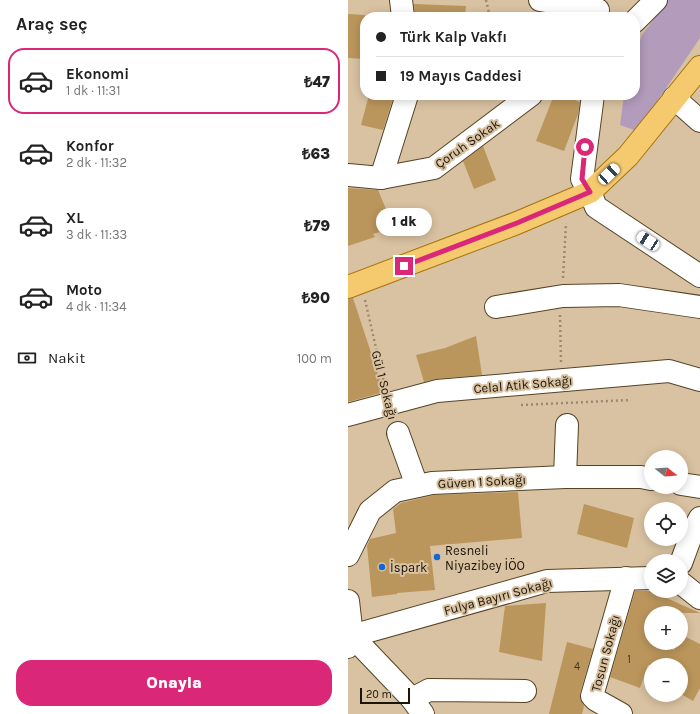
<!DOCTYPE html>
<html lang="tr">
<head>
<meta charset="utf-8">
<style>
  body { margin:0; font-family:Karla,sans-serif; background:#f6f6f6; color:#222; height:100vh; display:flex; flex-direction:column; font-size:15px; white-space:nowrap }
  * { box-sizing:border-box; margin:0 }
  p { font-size:13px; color:#767676 }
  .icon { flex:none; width:22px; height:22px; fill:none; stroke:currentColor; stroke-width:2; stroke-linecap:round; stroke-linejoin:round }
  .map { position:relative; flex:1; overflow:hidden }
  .side { display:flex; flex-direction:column; background:#fff; width:348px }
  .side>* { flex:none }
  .hud { position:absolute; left:12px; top:12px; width:280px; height:88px; border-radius:16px; box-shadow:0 2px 10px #0003; display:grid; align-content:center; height:88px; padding:0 16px; background:#fff }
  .needle { width:26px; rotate:107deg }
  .controls { position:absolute; left:296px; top:450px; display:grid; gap:8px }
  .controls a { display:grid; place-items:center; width:44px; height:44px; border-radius:50%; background:#fff; box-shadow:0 2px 10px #0003; font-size:20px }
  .scale { position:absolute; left:12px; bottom:10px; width:50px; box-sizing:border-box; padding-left:4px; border:2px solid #1c1408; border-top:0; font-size:11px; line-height:14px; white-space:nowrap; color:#1c1408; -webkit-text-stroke:3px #d9c2a1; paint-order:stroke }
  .end { position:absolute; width:18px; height:18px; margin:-9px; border:5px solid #db2777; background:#fff; box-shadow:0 0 0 2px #fff }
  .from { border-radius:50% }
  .bubble { position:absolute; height:28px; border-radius:14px; background:#fff; box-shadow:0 2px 10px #0003; font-size:13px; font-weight:800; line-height:28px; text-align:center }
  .car { position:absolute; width:12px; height:24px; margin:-12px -6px; border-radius:5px; box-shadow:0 0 3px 1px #0007; background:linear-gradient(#fff 24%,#345 0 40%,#fff 0 76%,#345 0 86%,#fff 0) }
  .hud b { display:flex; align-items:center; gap:14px; height:38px; font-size:15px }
  .hud b+b { border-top:1px solid #e0e0e0 }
  .hud i { width:10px; height:10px; background:#222 }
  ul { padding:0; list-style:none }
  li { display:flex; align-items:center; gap:12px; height:66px; margin:0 8px 6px; padding:0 8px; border:2px solid transparent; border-radius:16px }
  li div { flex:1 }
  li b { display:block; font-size:15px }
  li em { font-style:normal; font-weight:800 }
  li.on { border-color:#db2777 }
  li>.icon { width:36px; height:36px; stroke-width:1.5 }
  h2 { padding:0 16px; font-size:18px; line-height:48px }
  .pay { display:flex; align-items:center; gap:10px; height:44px; padding:0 16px; font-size:15px }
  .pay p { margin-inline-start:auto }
  .primary-button { display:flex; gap:8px; margin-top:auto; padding:8px 16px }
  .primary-button a { flex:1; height:46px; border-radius:16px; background:#db2777; color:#fff; font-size:16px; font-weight:800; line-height:46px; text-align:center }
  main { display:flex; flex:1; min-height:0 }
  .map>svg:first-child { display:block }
  .green { fill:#b29bbb }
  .building { fill:#bb965c }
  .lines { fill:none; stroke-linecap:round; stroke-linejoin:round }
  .minor-casing { stroke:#564325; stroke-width:24 }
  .major-casing { stroke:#a4730b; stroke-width:24 }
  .path { stroke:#9b896f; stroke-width:2.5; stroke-dasharray:2 3; stroke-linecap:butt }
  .minor { stroke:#fff; stroke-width:22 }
  .major { stroke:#f5ca6e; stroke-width:22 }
  .route { stroke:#db2777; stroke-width:5 }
  .poi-dot { fill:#1268d2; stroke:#d9c2a1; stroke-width:1.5 }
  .labels { text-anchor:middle; stroke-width:4; stroke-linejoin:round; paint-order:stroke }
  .number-label { font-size:11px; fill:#44341d }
  .street-label { font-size:13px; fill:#1c1408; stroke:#d9c2a1 }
  .poi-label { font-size:13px; fill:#1c1408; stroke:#d9c2a1; text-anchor:start }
</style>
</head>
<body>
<main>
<section class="side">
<h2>Araç seç</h2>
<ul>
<li class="on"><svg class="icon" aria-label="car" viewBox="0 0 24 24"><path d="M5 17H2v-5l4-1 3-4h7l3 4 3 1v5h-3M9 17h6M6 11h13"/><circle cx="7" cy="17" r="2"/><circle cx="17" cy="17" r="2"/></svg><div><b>Ekonomi</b><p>1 dk · 11:31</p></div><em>₺47</em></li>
<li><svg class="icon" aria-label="car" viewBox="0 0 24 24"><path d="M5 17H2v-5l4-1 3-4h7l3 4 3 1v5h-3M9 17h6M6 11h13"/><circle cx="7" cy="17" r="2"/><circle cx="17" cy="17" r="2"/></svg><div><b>Konfor</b><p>2 dk · 11:32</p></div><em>₺63</em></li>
<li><svg class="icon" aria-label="car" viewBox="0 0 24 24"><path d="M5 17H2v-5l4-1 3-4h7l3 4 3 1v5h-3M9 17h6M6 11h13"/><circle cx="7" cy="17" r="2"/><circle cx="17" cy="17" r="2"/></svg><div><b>XL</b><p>3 dk · 11:33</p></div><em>₺79</em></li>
<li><svg class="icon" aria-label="car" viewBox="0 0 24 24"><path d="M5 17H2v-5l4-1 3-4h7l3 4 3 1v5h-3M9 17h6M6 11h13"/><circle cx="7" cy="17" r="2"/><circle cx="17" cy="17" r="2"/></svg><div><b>Moto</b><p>4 dk · 11:34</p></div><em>₺90</em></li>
</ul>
<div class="pay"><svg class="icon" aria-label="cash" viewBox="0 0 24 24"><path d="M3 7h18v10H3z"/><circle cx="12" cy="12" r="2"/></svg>Nakit<p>100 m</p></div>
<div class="primary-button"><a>Onayla</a></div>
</section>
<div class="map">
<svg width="352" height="714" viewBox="0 0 352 714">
  <rect width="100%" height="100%" fill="#d9c2a1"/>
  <polygon class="green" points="320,0 352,0 352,38 289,131 272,125 276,95 287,95 287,53 294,35"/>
  <g class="building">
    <polygon points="66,4 118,6 117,17 67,17"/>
    <polygon points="0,14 17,15 17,59 0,58"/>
    <polygon points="21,95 46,95 35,130 13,125"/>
    <polygon points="206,95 214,95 232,102 230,114 216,151 188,141"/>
    <polygon points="135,146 148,180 126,189 115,161"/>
    <polygon points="0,188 30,190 46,228 25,234 27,237 0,246"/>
    <polygon points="5,298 36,392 0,402 0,299"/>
    <polygon points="128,336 134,375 88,379 76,382 68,355 97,348"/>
    <polygon points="170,492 174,538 82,546 87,590 49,593 49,594 24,597 19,546 22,539 48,533 45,509 53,503 86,495"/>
    <polygon points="236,504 286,518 279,548 229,534"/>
    <polygon points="287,591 303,591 352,613 303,613 303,643 326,650 330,643 333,643 334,635 352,644 352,688 345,701 333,694 333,665 300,665 292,688 262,677"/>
    <polygon points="198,603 194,661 151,652 157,606"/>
    <polygon points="219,642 245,649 232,693 232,699 236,706 234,714 201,714"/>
  </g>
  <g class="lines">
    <g class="minor-casing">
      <g id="minor">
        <polyline points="53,0 55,17"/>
        <polyline points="192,0 250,10"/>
        <polyline points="287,21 308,0"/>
        <polyline points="245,95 234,179 242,192 248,207 352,276"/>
        <polyline points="326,98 352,121"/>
        <polyline points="0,175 33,178 86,168 183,95"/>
        <polyline points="33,178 59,95"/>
        <polyline points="148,307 215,296 271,295 352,307"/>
        <polyline points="0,415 89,391 321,371 352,380"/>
        <polyline points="50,433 69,486"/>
        <polyline points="217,477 219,425"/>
        <polyline points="333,484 352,487"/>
        <polyline points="0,555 22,511 47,491 84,483 217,477 293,477 303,479"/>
        <polyline points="333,563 344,533 352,518"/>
        <polyline points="333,583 352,598"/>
        <polyline points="0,601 4,636 0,647"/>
        <polyline points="4,636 64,699 75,714"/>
        <polyline points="0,637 199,581 303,578"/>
        <polyline points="64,699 81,690 177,691"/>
        <polyline points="273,714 248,700 244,696 278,578"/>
      </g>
    </g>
    <g class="major-casing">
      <polyline id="major" points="0,287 169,223 242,192 280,156 352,67"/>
    </g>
    <g class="path">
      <polyline points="138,0 142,17"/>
      <polyline points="215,278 218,223"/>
      <polyline points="17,300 37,387"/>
      <polyline points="212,315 213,362"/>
      <polyline points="173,405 283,400"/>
    </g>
    <use href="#minor" class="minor"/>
    <use href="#major" class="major"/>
  </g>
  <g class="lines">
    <polyline class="route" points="56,266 169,223 242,192 234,179 237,147"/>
  </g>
  <g class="poi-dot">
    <circle cx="89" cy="557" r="4"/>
    <circle cx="34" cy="567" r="4"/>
  </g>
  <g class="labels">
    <g class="number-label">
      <text x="281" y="663">1</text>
      <text x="229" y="670">4</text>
    </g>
    <g class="street-label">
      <text transform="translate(119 143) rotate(-35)" y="5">Çoruh Sokak</text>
      <text transform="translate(175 384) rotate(-5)" y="5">Celal Atik Sokağı</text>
      <text transform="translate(37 385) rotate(76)" y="5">Gül 1 Sokağı</text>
      <text transform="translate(134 481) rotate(-3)" y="5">Güven 1 Sokağı</text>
      <text transform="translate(150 596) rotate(-15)" y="5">Fulya Bayırı Sokağı</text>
      <text transform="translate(257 653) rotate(-75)" y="5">Tosun Sokağı</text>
    </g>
    <g class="poi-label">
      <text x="97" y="555">Resneli<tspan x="97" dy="15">Niyazibey İÖO</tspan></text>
      <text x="42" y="572">İspark</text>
    </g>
  </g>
</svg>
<div class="controls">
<a><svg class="needle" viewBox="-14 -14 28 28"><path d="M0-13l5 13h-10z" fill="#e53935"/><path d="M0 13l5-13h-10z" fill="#767676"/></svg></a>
<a><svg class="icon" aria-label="locate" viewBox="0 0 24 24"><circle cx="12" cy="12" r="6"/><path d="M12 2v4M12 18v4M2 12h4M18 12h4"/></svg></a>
<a><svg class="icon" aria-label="layers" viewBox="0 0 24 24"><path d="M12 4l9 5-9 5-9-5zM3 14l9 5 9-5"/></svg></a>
<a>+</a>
<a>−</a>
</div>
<div class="scale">20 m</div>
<i class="end from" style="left:237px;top:147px"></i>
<i class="end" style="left:56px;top:266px"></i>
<div class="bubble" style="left:28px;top:208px;width:56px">1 dk</div>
<i class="car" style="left:261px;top:174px;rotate:47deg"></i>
<i class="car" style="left:300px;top:241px;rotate:303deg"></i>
<div class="hud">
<b><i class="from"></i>Türk Kalp Vakfı</b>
<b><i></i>19 Mayıs Caddesi</b>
</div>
</div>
</main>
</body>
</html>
